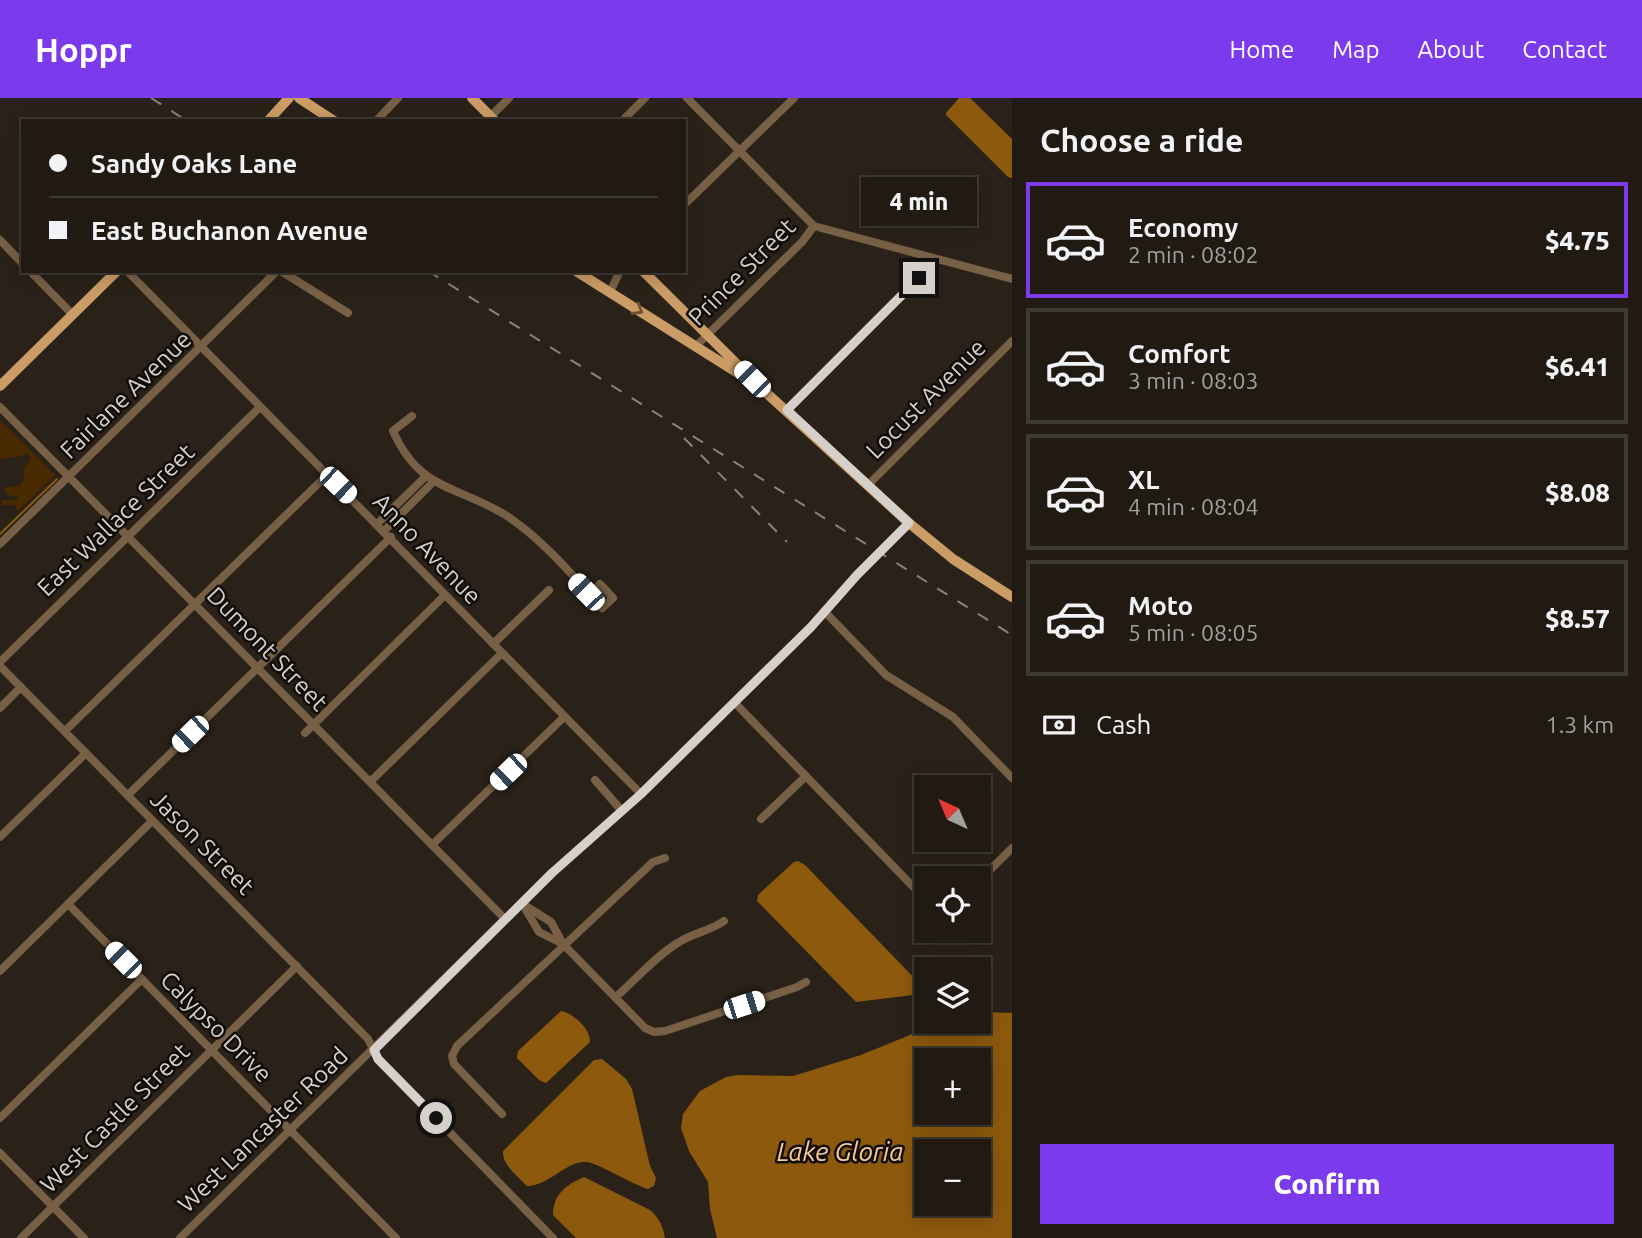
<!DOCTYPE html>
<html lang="en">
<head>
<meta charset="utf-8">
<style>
  body { margin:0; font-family:Ubuntu,sans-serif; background:#28231b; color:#f1f3f6; height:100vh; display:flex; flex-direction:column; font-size:26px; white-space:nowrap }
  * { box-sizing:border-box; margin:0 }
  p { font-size:23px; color:#a2a19f }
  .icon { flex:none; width:38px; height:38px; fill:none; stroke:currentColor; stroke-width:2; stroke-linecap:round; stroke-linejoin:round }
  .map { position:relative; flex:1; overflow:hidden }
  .panel { display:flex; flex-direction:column; background:#201a12; width:630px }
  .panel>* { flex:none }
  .top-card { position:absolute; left:21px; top:21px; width:665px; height:154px; border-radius:0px; box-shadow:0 4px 18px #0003,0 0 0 2px #3d3832; display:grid; align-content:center; height:154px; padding:0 28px; background:#201a12 }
  .needle { width:46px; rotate:316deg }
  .tools { position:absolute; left:914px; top:677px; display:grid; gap:14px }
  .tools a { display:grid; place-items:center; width:77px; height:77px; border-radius:0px; background:#201a12; box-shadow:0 4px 18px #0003,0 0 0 2px #3d3832; font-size:35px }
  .end { position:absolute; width:32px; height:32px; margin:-16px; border:9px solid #d6d0ca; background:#111; box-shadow:0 0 0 4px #111 }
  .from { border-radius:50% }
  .bubble { position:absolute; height:49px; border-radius:0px; background:#201a12; box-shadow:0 4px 18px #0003,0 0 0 2px #3d3832; font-size:23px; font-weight:800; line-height:49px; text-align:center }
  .car { position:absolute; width:21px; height:42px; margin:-21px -10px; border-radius:9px; box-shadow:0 0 5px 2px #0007; background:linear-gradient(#fff 24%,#345 0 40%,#fff 0 76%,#345 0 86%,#fff 0) }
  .top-card b { display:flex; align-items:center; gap:24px; height:66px; font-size:26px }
  .top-card b+b { border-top:2px solid #3d3832 }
  .top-card i { width:18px; height:18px; background:#f1f3f6 }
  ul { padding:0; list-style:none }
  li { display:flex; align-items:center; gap:21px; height:116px; margin:0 14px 10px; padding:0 14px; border:4px solid #3d3832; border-radius:0px }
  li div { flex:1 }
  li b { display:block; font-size:26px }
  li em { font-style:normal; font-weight:800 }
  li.on { border-color:#7c3aed }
  li>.icon { width:63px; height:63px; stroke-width:1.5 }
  h2 { padding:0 28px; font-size:32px; line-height:84px }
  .pay { display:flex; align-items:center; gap:18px; height:77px; padding:0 28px; font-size:26px }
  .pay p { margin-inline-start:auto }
  .primary-button { display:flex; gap:14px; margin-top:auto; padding:14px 28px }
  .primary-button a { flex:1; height:80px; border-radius:0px; background:#7c3aed; color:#fff; font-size:28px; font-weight:800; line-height:80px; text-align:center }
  header { display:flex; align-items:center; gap:42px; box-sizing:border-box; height:98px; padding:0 35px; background:#7c3aed; color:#fff }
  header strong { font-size:33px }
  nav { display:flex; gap:38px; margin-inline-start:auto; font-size:24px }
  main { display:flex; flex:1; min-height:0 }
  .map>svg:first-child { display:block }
  .green { fill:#492a00 }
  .water { fill:#8d5a0d; fill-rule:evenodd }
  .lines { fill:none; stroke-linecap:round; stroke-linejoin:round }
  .stream { stroke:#8d5a0d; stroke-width:2 }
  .minor { stroke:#776046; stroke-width:8 }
  .major { stroke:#cb9c66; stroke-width:10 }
  .rail { stroke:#8a837b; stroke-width:2; stroke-dasharray:12 12; stroke-linecap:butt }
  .oneway { stroke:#6e5437 }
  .route { stroke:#d6d0ca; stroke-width:9 }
  .labels { text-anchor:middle; stroke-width:5; stroke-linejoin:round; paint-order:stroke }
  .street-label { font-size:24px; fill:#d6d0ca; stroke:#100c08 }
  .water-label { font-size:26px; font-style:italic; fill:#f7ca98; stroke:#100c08 }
</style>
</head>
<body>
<header>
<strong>Hoppr</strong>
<nav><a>Home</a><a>Map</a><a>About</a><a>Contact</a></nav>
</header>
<main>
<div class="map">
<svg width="1012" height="1140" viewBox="0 0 1012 1140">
  <rect width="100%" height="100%" fill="#2a2218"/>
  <polygon class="green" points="0,322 55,377 18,413 15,407 2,407 2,402 17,402 18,396 12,399 4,393 5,390 21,387 25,376 23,372 31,360 28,356 0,362"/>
  <g class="water">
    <polygon points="959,0 970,0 1012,41 1012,80 1008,79 946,17 946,15"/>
    <polygon points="798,763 805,767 920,886 923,892 921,896 856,904 757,803 758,797 794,764"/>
    <path d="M561 913C574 916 590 930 590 944L546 985 539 982 517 960 518 953Z"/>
    <path d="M984 914 1012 915V1140H717L710 1111 708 1084 689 1053 681 1030 683 1016 700 993 726 979 739 977 793 978 861 957 932 928 945 924H978V917ZM978 962V1015H926V962ZM926 1054H978V1106H926Z"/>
    <path d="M602 961 626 981 632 991 650 1068 656 1080 654 1088 648 1091C631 1086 600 1066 587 1064 566 1062 551 1087 527 1088 518 1078 502 1067 503 1053L594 962Z"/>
    <path d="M584 1079 650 1112C659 1120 663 1128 665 1140H576L553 1117C553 1096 566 1087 584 1079Z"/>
  </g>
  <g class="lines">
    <polyline class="stream" points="0,436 57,381"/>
    <g class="minor">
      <polyline points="687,0 814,128 1012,181"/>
      <polyline points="376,23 398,0"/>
      <polyline points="486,23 509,0"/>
      <polyline points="622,23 645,0"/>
      <polyline points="684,107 794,0"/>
      <polyline points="0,142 23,166"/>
      <polyline points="30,173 73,217"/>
      <polyline points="127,173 641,696"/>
      <polyline points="281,173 348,215"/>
      <polyline points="610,194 620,173"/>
      <polyline points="697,247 802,144 814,128"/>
      <polyline points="0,309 505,821"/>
      <polyline points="787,312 937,162"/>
      <path d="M412 318 393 333C421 396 461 387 510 420 545 444 574 479 602 510L613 500 600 486 589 497"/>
      <polyline points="868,387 1012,243"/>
      <polyline points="377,426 425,379"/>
      <polyline points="384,433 434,383"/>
      <polyline points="0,446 277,173"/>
      <polyline points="824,513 886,577 953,619 1012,680"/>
      <polyline points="493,546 549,492"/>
      <polyline points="0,564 260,309"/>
      <polyline points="0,568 368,941 378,961 553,1140"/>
      <polyline points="734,604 926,802"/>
      <polyline points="0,610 21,589"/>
      <polyline points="65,633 327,377"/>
      <polyline points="305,635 445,497"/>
      <polyline points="595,682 622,713"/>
      <polyline points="370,684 502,555"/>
      <polyline points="128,697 391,439"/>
      <polyline points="761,721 806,678"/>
      <polyline points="0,739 86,655"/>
      <polyline points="432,747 564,619"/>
      <polyline points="978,784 1012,750"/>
      <polyline points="521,805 551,824 563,846 645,930 654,934 665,933 797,889 806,884"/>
      <polyline points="68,806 396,1140"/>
      <polyline points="526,812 539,834 563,846"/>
      <polyline points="0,873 152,723"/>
      <path d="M616 899C636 881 656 858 679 844 693 835 710 833 724 823"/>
      <polyline points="502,1016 454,966 452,958 457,948 653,764 665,760"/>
      <polyline points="0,1020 142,881"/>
      <polyline points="0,1055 84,1140"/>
      <polyline points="21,1140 297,868"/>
      <polyline points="180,1140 552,775 641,696 811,529 857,477 909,425"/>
    </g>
    <g class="major">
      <polyline points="299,0 334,23"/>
      <polyline points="472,0 495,23"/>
      <polyline points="268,23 289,0"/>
      <polyline points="576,173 741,277"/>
      <polyline points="643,173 762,291 909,425 953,461 1012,499"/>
      <polyline points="0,288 117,173"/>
    </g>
    <g class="rail">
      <polyline points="151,0 187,23"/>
      <polyline points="428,173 1012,537"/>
      <polyline points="684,340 787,444"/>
    </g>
  </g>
  <defs><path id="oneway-chevron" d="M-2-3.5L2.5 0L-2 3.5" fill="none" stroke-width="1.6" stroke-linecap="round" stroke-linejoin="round" transform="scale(1.75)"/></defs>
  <use class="oneway" href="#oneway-chevron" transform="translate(638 212) rotate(31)"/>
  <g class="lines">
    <polyline class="route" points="436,1020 378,961 374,952 552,775 641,696 811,529 857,477 909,425 787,312 919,180"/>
  </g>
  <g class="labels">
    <g class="street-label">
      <text transform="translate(742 174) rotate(-45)" y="8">Prince Street</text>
      <text transform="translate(126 297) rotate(-44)" y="8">Fairlane Avenue</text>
      <text transform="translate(926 301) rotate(-45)" y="8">Locust Avenue</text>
      <text transform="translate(116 422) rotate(-44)" y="8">East Wallace Street</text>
      <text transform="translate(427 451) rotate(46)" y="8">Anno Avenue</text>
      <text transform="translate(267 551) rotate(46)" y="8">Dumont Street</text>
      <text transform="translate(202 745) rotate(45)" y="8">Jason Street</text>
      <text transform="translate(216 929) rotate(45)" y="8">Calypso Drive</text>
      <text transform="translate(115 1020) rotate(-45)" y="8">West Castle Street</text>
      <text transform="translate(263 1032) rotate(-44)" y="8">West Lancaster Road</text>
    </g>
    <g class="water-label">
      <text x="840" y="1063">Lake Gloria</text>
    </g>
  </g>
</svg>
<div class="tools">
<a><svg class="needle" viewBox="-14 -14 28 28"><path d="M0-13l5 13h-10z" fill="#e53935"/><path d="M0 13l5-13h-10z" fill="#a2a19f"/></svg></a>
<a><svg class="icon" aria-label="locate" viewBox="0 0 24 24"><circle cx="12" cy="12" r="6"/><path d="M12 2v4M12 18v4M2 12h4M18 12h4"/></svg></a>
<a><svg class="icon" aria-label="layers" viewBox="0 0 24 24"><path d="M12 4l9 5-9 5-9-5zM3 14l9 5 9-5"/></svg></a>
<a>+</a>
<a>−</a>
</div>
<i class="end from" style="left:436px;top:1020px"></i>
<i class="end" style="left:919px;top:180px"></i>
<div class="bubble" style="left:861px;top:79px;width:116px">4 min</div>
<i class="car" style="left:752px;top:281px;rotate:315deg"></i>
<i class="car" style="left:338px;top:387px;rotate:134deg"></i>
<i class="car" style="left:586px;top:494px;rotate:316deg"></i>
<i class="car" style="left:190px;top:636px;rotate:226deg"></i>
<i class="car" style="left:508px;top:674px;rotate:226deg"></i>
<i class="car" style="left:123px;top:862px;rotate:315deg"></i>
<i class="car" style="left:744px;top:907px;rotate:72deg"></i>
<div class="top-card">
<b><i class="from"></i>Sandy Oaks Lane</b>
<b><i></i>East Buchanon Avenue</b>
</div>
</div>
<section class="panel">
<h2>Choose a ride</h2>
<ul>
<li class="on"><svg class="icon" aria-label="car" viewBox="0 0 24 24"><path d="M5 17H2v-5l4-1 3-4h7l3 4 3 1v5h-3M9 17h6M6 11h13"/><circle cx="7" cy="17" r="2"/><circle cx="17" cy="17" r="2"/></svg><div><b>Economy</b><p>2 min · 08:02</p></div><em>$4.75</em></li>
<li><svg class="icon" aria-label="car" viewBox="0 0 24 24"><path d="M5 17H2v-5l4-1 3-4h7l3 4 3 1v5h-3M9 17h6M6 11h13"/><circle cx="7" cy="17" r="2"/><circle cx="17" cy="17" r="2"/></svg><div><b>Comfort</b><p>3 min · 08:03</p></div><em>$6.41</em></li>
<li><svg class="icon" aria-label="car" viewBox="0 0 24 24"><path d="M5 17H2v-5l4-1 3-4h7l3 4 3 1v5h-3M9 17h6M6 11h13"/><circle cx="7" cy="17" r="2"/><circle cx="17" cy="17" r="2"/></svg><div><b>XL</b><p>4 min · 08:04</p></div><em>$8.08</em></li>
<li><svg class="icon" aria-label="car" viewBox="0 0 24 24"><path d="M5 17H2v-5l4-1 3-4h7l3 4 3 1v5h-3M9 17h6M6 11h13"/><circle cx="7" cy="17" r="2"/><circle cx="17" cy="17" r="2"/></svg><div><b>Moto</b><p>5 min · 08:05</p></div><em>$8.57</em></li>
</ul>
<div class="pay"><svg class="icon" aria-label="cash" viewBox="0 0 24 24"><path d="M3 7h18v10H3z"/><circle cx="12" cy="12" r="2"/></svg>Cash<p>1.3 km</p></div>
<div class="primary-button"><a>Confirm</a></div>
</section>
</main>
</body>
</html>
